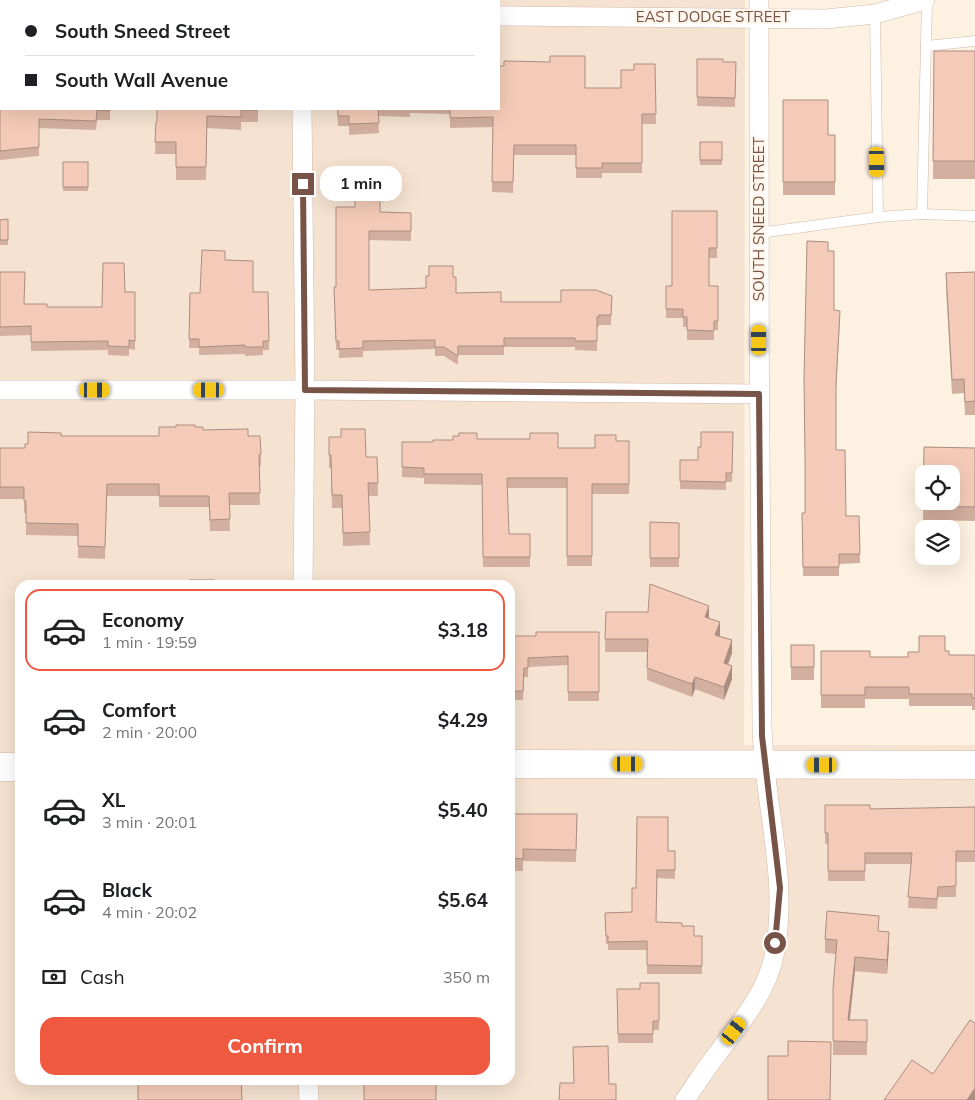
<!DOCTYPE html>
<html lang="en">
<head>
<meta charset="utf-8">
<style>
  body { margin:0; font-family:Mulish,sans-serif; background:#f2f2f2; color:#202124; height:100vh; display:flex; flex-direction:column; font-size:19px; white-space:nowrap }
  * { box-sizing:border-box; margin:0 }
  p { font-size:16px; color:#757577 }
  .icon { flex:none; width:28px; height:28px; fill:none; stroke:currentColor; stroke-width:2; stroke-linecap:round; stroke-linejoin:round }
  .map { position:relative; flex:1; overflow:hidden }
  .drawer { position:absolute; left:15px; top:580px; width:500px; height:505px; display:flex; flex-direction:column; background:#fff; border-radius:15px; box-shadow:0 5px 20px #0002 }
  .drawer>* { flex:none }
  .banner { position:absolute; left:0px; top:0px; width:500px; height:110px; box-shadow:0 5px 20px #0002; display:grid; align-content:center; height:110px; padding:0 25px; background:#fff }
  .tools { position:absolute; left:915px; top:465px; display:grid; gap:10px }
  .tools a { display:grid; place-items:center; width:45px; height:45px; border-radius:10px; background:#fff; box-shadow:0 5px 20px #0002; font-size:25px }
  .end { position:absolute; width:22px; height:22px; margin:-11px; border:6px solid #775447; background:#fff; box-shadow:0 0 0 2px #fff }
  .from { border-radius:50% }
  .bubble { position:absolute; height:35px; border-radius:15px; background:#fff; box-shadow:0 5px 20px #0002; font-size:16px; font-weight:700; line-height:35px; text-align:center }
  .car { position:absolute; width:15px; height:30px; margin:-15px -8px; border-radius:6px; box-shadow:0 0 4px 1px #0007; background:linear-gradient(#f5c518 24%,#345 0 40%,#f5c518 0 76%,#345 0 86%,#f5c518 0) }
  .banner b { display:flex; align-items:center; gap:18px; height:48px; font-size:19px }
  .banner b+b { border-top:1px solid #e0e0e0 }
  .banner i { width:12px; height:12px; background:#202124 }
  ul { padding:9px 0 0; list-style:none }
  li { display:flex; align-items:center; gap:15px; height:82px; margin:0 10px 8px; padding:0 15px; border:2px solid transparent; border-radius:15px }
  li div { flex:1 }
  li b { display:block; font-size:19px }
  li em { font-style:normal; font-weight:700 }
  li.selected { border-color:#ee5940 }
  li>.icon { width:45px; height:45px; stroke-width:1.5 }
  .pay { display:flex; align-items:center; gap:12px; height:55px; padding:0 25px; font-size:19px }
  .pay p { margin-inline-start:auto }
  .primary-button { display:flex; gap:10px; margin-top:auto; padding:10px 25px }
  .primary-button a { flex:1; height:58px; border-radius:15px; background:#ee5940; color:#fff; font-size:20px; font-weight:700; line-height:58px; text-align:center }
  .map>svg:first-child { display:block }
  .residential { fill:#f5e2d0; fill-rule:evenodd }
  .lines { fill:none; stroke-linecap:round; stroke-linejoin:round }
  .lane-casing { stroke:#d1b9ab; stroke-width:11 }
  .street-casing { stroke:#d1b9ab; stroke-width:20 }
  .secondary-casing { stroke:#d5b8a8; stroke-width:29 }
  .lane { stroke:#fff; stroke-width:10 }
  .street { stroke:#fff; stroke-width:19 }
  .secondary { stroke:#fff; stroke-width:28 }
  .wall { fill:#d2af9e }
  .shaded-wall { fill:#ab8e81 }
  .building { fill:#f4cbb8; stroke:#ab8e81; fill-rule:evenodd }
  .route { stroke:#775447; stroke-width:6 }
  .labels { text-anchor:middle; stroke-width:4.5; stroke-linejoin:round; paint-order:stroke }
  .street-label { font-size:15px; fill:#775447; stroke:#fff5ea }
</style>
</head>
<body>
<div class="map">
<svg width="975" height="1100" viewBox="0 0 975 1100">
  <rect width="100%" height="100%" fill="#fdf1e2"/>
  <path class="residential" d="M0 0H745L744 745H975V1100H0ZM1 1H499V109H1ZM20 585H510V1080H20Z"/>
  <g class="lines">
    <g class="lane-casing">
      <g id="lane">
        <polyline points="927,0 922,214 975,216"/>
        <polyline points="875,14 878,217"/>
        <polyline points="926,46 975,41"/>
        <polyline points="759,233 878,217 922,214"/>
      </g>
    </g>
    <g class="street-casing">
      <g id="street">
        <polyline points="301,1 301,0"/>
        <polyline points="499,16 826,19 875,14 925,0"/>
        <polyline points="0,20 1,20"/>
        <polyline points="302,109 305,390 303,585"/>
        <polyline points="0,390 305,390 759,394"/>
        <polyline points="308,1080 309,1100"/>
        <path d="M685 1100C696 1084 706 1068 718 1053 740 1023 766 994 774 956 790 879 763 802 762 725 760 483 758 242 759 0"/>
      </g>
    </g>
    <g class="secondary-casing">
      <g id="secondary">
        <polyline points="510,764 975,765"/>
        <polyline points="0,767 20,767"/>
      </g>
    </g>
    <use href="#lane" class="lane"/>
    <use href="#street" class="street"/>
    <use href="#secondary" class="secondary"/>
  </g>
  <g class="wall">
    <polygon points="934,51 975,51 975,179 933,179"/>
    <polygon points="697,59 723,62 736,62 735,107 697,106"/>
    <polygon points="655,64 656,124 642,124 642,173 602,173 602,178 576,178 576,155 514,155 513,193 492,192 493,127 450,128 450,114 410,113 410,117 378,116 379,133 349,135 349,126 338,126 337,109 499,109 585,88 621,88 634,70"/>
    <polygon points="0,65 110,109 110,120 97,120 96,130 39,128 39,156 0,160"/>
    <polygon points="783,100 828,135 835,135 835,195 783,195"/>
    <polygon points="157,109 258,109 258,122 241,122 241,130 207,128 206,180 176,180 176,154 155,154 156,122 157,122"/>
    <rect x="700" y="142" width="22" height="23"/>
    <rect x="63" y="162" width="25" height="29"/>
    <polygon points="717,211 717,258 709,258 709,286 718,286 718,330 714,330 714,340 687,340 687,327 683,327 683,318 666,318 666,286 672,286"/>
    <polygon points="380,212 411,213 411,241 369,240 369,290 426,288 453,277 456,293 501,302 561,302 612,296 611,325 599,325 599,327 597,327 597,351 575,350 575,347 504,347 504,355 458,355 458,365 444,356 435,356 435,349 363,351 363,357 339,358 339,350 336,350 334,296 336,287"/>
    <polygon points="8,219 8,245 0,245 0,220"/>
    <polygon points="828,251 834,310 840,320 836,393 836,450 846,516 859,516 860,563 839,564 839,576 803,576 802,513 805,513"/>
    <polygon points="225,260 253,292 268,292 269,350 263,350 263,355 245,356 245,354 199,355 199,348 189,348 190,293 200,293"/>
    <polygon points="0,272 24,304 47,307 102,307 125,292 135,292 135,350 129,349 129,356 108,355 108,350 31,351 31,335 0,336"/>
    <polygon points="975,272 975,415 965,415 964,393 952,394 946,287 946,273"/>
    <polygon points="195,427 203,430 248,436 261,454 261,466 259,466 260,505 229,505 230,531 210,531 209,507 159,507 159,496 107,496 105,559 78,558 78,536 26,535 26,513 24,513 24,499 0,499 0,448 25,448 28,444 61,436 159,436"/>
    <polygon points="733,432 732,482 726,482 726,490 680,489 680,460 698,460 701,447"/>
    <polygon points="329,437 366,457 377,457 378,496 369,496 370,545 343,546 342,508 332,508 331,468 329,468"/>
    <polygon points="477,439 558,448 595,448 616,441 629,441 629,494 592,494 592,566 567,566 567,488 507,488 509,534 530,534 530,567 483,567 482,485 424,484 424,478 402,477 402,442 433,442"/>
    <polygon points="924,447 975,448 975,521 923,520"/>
    <polygon points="650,522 679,523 679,567 650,567"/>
    <polygon points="606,612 709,618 720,635 720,636 732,653 728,664 732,679 724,700 695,689 692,697 647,680 647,652 605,652"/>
    <polygon points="599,632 599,701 568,701 568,665 528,667 528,677 524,677 523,700 510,700 510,636 536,636"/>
    <polygon points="791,645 814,659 814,680 791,680"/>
    <polygon points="821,651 870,657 908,657 945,651 949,655 975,655 975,710 972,710 972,706 909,706 909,699 865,699 865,708 821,708"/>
    <polygon points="825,805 870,809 975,807 975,862 956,862 956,897 938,897 937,909 908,908 911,864 865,864 865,881 828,881 828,843 825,844"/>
    <polygon points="510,814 577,814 576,862 523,861 523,871 510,871"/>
    <polygon points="668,851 675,851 675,879 657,878 656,922 682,926 694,936 702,936 702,974 647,974 647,950 608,950 608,944 606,944 605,913 632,912 636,888"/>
    <polygon points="879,931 889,946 887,974 855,971 850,1020 867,1020 867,1055 833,1055 833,989 836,954 825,953 825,939"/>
    <polygon points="659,983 659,1030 653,1030 653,1043 618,1043 617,989 640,989"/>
    <polygon points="165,1080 245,1080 245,1085 241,1085"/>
  </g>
  <g class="shaded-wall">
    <polygon points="709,606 709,619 705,617"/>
    <polygon points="720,622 720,635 715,647 715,635"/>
    <polygon points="732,640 732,653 724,676 724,663"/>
    <polygon points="732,666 732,679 724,700 724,687"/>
    <polygon points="695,677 695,689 692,697 692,684"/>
    <polygon points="889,932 889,946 887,974 887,960"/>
    <polygon points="855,957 855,971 848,1033 848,1020"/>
    <polygon points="975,1088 975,1100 967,1100"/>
  </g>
  <g class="building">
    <polygon points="934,51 975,51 975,161 933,161"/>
    <polygon points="550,56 585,56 585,88 621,88 621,70 634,70 634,64 655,64 656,114 642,114 642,163 602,163 602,168 576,168 576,145 514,145 513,182 492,182 493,117 450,118 450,109 499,109 499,66 504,66 504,61 550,62"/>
    <polygon points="697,59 723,59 723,62 736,62 735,98 697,97"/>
    <polygon points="0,65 1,65 1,109 110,109 110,111 97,110 96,121 39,119 39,147 0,151"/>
    <polygon points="783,100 828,100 828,135 835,135 835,182 783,182"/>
    <polygon points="157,109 258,109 258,110 241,110 241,117 207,116 206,167 176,167 176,142 155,142 156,122 157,122"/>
    <polygon points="338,109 378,109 379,123 349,124 349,116 338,116"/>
    <rect x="700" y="142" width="22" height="18"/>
    <rect x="63" y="162" width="25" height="25"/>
    <polygon points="354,167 380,167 380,212 411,213 411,231 369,231 369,290 426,288 426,276 429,276 429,266 453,266 453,277 456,277 456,293 501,292 501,302 561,302 561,290 596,290 612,296 611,315 599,315 599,317 597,317 597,341 575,341 575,338 504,338 504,346 458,346 458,356 444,347 435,347 435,340 363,341 363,348 339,349 339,341 336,341 334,287 336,287 336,207 355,207"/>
    <polygon points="672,211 717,211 717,248 709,248 709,286 718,286 718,321 714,321 714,331 687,330 687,317 683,317 683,309 666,309 666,286 672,286"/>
    <polygon points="8,219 8,240 0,240 0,220"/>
    <polygon points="807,241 828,242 828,251 834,251 834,310 840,311 836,383 836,450 845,450 846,516 859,516 860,554 839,554 839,567 803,567 802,513 805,513 805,457 804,378"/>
    <polygon points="202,250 225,251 225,260 253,261 253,292 268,292 269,341 263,341 263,347 245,347 245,345 199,347 199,339 189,339 190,293 200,293"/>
    <polygon points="103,263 124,263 125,292 135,292 135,341 129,340 129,347 108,346 108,341 31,342 31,326 0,327 0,272 25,272 24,304 47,304 47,307 102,307"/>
    <polygon points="975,272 975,401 965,402 964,379 952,380 946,273"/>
    <polygon points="176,425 195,425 195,427 203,427 203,430 248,429 248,436 260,436 261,454 259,455 260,493 229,493 230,519 210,520 209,496 159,496 159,484 107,484 105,547 78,546 78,524 26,523 26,501 24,501 24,487 0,487 0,448 25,448 25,444 28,444 28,432 61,433 61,436 159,436 159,427 176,427"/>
    <polygon points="341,429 365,429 366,457 377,457 378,483 368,483 370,532 343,533 342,495 332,495 331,455 329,455 329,437 341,437"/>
    <polygon points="701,432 733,432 732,473 726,473 726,482 680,481 680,460 698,460 698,447 701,447"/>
    <polygon points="459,433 477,433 477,439 530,439 530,433 558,433 558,448 595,448 595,435 616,435 616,441 629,441 629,484 592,484 592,556 567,556 567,478 507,478 509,534 530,534 530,557 483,557 482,474 424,474 424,468 402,467 402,442 433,442 433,440 453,440 453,436 459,436"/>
    <path d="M924 447 975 448V507L923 506ZM924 474H951V501H924Z"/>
    <polygon points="650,522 679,523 679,558 650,558"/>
    <rect x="190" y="580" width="24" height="5"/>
    <polygon points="410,583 410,585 385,585 385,584"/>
    <polygon points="650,584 709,606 705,617 720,622 715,635 732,640 724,663 732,666 724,687 695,677 692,684 647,668 648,639 605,639 606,612 648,612"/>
    <polygon points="536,632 599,632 599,692 568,692 568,656 528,658 528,668 524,668 523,691 510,691 510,636 536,636"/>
    <polygon points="919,636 945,636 945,651 949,651 949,655 975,655 975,698 972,698 972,694 909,694 909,687 865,687 865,695 821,695 821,651 870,651 870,657 908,657 908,652 919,652"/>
    <rect x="791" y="645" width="23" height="22"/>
    <polygon points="825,805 870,805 870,809 975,807 975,851 956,851 956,886 938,887 937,899 908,897 912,853 865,853 865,871 828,871 828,833 825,833"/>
    <polygon points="510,814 577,814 576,850 523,849 523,859 510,858"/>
    <polygon points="637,817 668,817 668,851 675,851 675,870 657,870 656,922 682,923 682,926 694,926 694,936 702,936 702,966 647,965 647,941 608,942 608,936 606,936 605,913 632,912 632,888 636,888"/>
    <polygon points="827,911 879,916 878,931 889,932 887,960 855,957 848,1020 867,1020 867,1042 833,1041 833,989 837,940 825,939"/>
    <polygon points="640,983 659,983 659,1021 653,1021 653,1034 618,1034 617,989 640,989"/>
    <polygon points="970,1020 975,1023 975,1088 967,1100 884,1100 912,1060 933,1074"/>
    <polygon points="788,1041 831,1042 830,1100 768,1100 768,1056 788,1056"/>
    <polygon points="608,1046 609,1084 616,1084 616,1100 559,1100 560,1083 574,1083 573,1047"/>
    <polygon points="165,1080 241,1080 242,1100 138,1100 138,1081"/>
    <polygon points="364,1080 424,1080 424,1082 436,1082 436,1100 364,1100"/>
  </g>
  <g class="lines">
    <polyline class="route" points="303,184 305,390 759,394 762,736 780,888 775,943"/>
  </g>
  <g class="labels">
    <g class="street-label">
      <text x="713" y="22">EAST DODGE STREET</text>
      <text transform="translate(759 219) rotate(-90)" y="5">SOUTH SNEED STREET</text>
    </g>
  </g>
</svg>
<div class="tools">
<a><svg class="icon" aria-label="locate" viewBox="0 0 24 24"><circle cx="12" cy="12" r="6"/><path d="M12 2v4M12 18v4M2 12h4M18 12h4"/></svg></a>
<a><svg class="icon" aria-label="layers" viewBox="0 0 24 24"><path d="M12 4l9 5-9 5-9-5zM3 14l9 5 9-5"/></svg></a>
</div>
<i class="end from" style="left:775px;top:943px"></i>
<i class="end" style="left:303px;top:184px"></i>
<div class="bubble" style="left:320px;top:166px;width:82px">1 min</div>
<i class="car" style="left:877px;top:162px;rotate:179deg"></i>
<i class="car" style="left:759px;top:340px;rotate:0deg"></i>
<i class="car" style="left:95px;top:390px;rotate:90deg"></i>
<i class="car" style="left:209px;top:390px;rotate:270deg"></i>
<i class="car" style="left:628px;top:764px;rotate:90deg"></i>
<i class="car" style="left:822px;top:765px;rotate:270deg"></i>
<i class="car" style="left:734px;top:1031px;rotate:37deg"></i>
<div class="banner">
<b><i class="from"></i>South Sneed Street</b>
<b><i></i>South Wall Avenue</b>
</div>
<section class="drawer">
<ul>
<li class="selected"><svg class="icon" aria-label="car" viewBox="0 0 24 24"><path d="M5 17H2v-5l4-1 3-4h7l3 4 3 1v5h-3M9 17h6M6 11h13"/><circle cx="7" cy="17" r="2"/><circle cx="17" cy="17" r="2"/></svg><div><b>Economy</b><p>1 min · 19:59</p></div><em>$3.18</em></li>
<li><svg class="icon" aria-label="car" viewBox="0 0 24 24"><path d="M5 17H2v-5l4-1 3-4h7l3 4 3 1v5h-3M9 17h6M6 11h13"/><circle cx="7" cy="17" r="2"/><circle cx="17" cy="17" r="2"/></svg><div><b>Comfort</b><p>2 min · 20:00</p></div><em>$4.29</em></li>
<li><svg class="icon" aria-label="car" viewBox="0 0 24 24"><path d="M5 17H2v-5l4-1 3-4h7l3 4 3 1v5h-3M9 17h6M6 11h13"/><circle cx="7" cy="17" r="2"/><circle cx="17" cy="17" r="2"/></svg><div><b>XL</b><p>3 min · 20:01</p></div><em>$5.40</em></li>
<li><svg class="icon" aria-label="car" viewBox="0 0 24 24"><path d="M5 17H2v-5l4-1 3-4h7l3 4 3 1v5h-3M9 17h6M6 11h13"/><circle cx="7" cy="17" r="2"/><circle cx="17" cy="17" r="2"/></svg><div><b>Black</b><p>4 min · 20:02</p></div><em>$5.64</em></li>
</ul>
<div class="pay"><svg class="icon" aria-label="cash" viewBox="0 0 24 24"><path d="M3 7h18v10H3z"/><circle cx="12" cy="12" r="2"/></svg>Cash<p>350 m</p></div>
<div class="primary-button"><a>Confirm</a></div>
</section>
</div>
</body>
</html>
